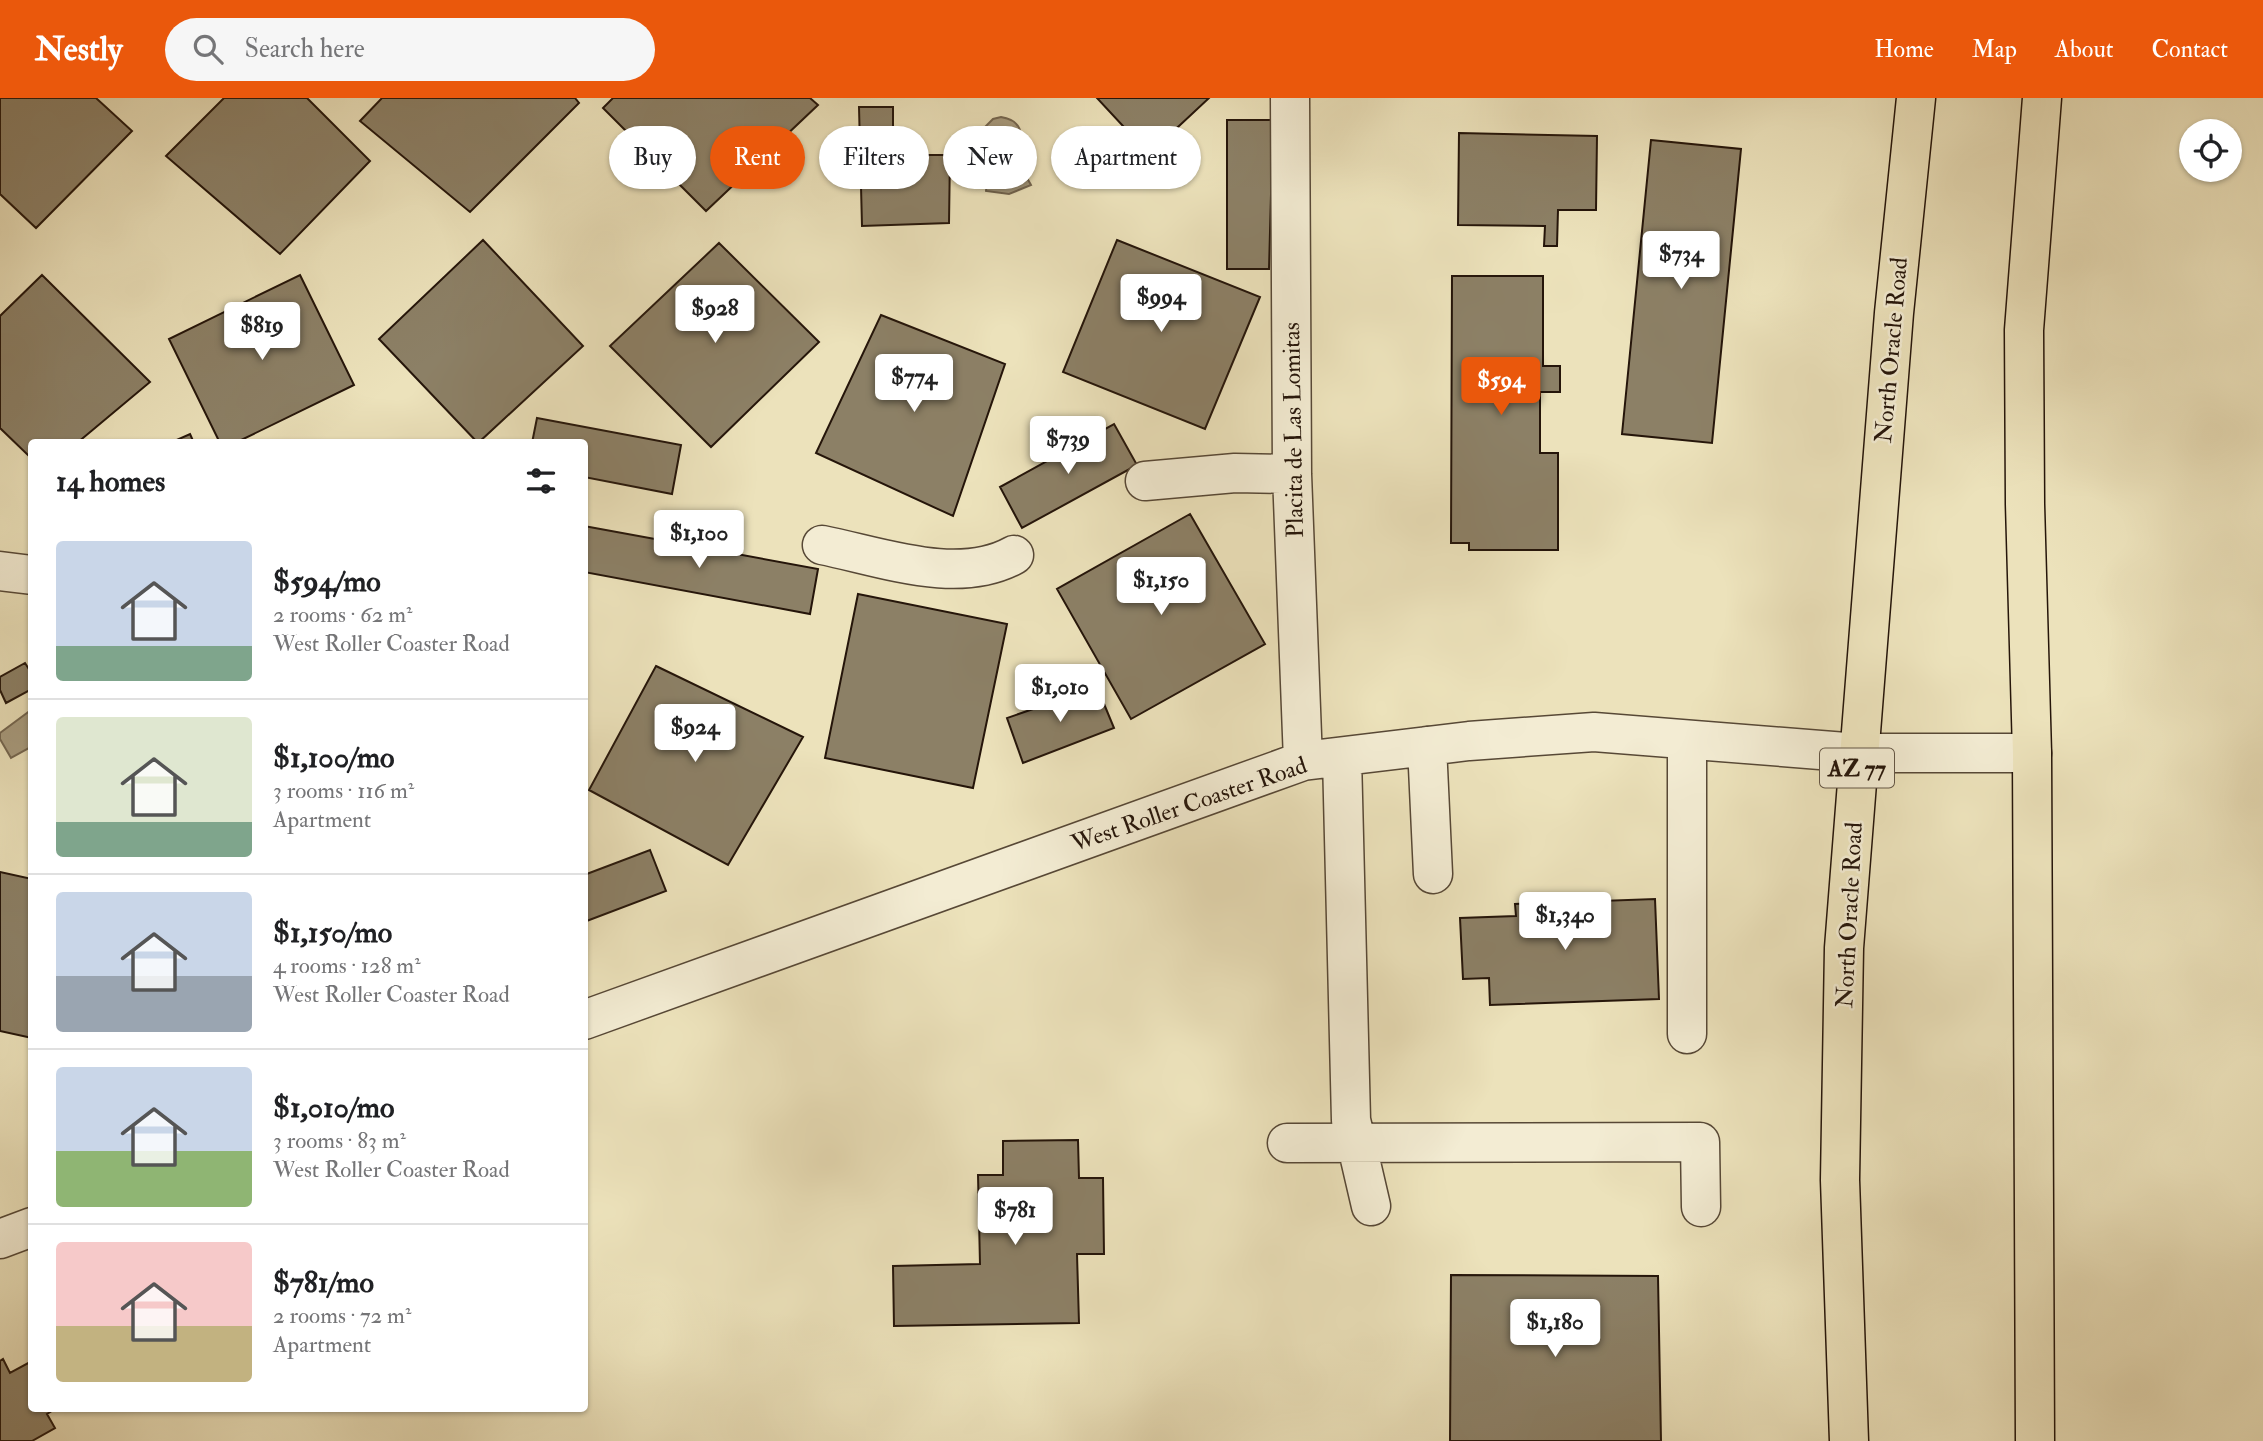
<!DOCTYPE html>
<meta charset="utf-8">
<style>
:root{--surface:#fff;--page:#f6f6f6;--text:#202124;--muted:#757577;--line:#e0e0e0;--accent:#ea580c}
body{margin:0;font-family:"IM FELL Double Pica",serif;background:var(--page);color:var(--text);height:100vh;display:flex;flex-direction:column;font-size:26px;white-space:nowrap}
*{box-sizing:border-box;margin:0}
p{font-size:23px;color:var(--muted)}
.icon{flex:none;width:38px;height:38px;fill:none;stroke:currentColor;stroke-width:2;stroke-linecap:round;stroke-linejoin:round}
.map{position:relative;flex:1;overflow:hidden}
.panel{position:absolute;left:28px;top:341px;width:560px;height:973px;display:flex;flex-direction:column;background:var(--surface);border-radius:7px;box-shadow:0 2px 5px #0004}
.panel>*{flex:none}
.hud{position:absolute;left:609px;top:28px;width:665px;height:63px;display:flex;gap:14px}
.buttons{position:absolute;left:2179px;top:21px;display:grid;gap:14px}
.buttons a{display:grid;place-items:center;width:63px;height:63px;border-radius:50%;background:var(--surface);box-shadow:0 2px 5px #0004;font-size:35px}
.price{position:absolute;translate:-50% -60px;padding:0 16px;border-radius:7px;background:#fff;color:#222;font-size:23px;line-height:46px;filter:drop-shadow(0 2px 4px #0008)}
.price::after{content:'';position:absolute;left:50%;top:42px;width:21px;height:16px;margin-left:-10px;background:inherit;clip-path:polygon(0 0,100% 0,50% 100%)}
.price.selected{background:var(--accent);color:#fff}
ul{padding:0;list-style:none}
li{display:flex;align-items:center;gap:21px;height:175px;padding:0 28px}
li+li{border-top:2px solid var(--line)}
li span{display:grid;place-items:center;flex:none;width:196px;height:140px;border-radius:7px;color:#555}
li>.icon{margin-inline-start:auto}
span .icon{width:84px;height:84px;fill:#fffc;stroke-width:1}
li b{font-size:30px}
h2{display:flex;justify-content:space-between;align-items:center;height:84px;padding:0 28px;font-size:30px}
.chip{padding:0 24px;border-radius:32px;background:var(--surface);box-shadow:0 2px 5px #0004;font-size:24px;line-height:63px}
.chip.selected{background:var(--accent);color:#fff}
header{display:flex;align-items:center;gap:42px;box-sizing:border-box;height:98px;padding:0 35px;background:var(--accent);color:#fff}
header strong{font-size:33px}
nav{display:flex;gap:38px;margin-inline-start:auto;font-size:24px}
.search{width:490px;height:63px;background:var(--page);display:flex;align-items:center;gap:18px;box-sizing:border-box;padding:0 24px;border-radius:38px;color:var(--muted);font-size:26px}
.map>svg:first-child{display:block}
.water{fill:#a89c7f;stroke:#746650;stroke-width:2}
.building{fill:#8c8066;stroke:#25150a;stroke-width:2}
.lines{fill:none;stroke-linecap:round;stroke-linejoin:round}
.minor-casing{stroke:#574836;stroke-width:41}
.highway-casing{stroke:#25150a;stroke-width:41}
.minor{stroke:#f3ecd3;stroke-width:38}
.highway{stroke:#ece2bb;stroke-width:38}
.labels{text-anchor:middle;stroke-width:5;stroke-linejoin:round;paint-order:stroke}
.shield{fill:#f3ecd3;stroke:#635646;stroke-width:2}
.shield-label{font-size:23px;font-weight:bold;fill:#25150a}
.street-label{font-size:24px;fill:#25150a;stroke:#f3ecd3}
</style>
<header>
<strong>Nestly</strong>
<div class="search"><svg class="icon" aria-label="search" viewBox="0 0 24 24"><circle cx="10" cy="10" r="6"/><path d="M15 15l6 6"/></svg>Search here</div>
<nav><a>Home</a><a>Map</a><a>About</a><a>Contact</a></nav>
</header>
<div class="map">
<svg width="2263" height="1343" viewBox="0 0 2263 1343">
<rect width="100%" height="100%" fill="#ece2bb"/>
<filter id="stains"><feTurbulence type="fractalNoise" baseFrequency=".00286" numOctaves="4"/><feColorMatrix values="0 0 0 0 .2 0 0 0 0 .09 0 0 0 0 .02 0 0 0 .5 -.17"/></filter>
<radialGradient id="worn" r=".72"><stop offset=".6" stop-color="#630" stop-opacity="0"/><stop offset="1" stop-color="#630" stop-opacity=".3"/></radialGradient>
<path class="water" d="M 1001,19 C 1026,23 1021,40 1021,60 C 1021,70 1026,78 1031,87 L 1009,96 L 986,93 C 987,75 997,63 997,46 L 992,42 L 985,43 L 982,32 L 993,21 Z
M 31,612 L 31,649 L 11,660 L 0,641 L 0,635 Z"/>
<path class="building" d="M 0,0 L 96,0 L 132,33 L 36,130 L 0,96 Z
M 224,0 L 307,0 L 370,63 L 280,156 L 166,58 Z
M 382,0 L 575,0 L 579,5 L 470,114 L 360,23 Z
M 613,0 L 810,0 L 818,7 L 706,113 L 603,10 Z
M 1097,0 L 1209,0 L 1149,56 Z
M 859,9 L 893,9 L 893,57 L 950,57 L 949,125 L 862,128 Z
M 1227,22 L 1273,22 L 1269,171 L 1227,171 Z
M 1459,35 L 1597,38 L 1596,112 L 1558,112 L 1557,148 L 1544,148 L 1545,128 L 1458,127 Z
M 1651,42 L 1741,51 L 1712,345 L 1622,336 Z
M 483,142 L 583,248 L 478,345 L 379,241 Z
M 1117,142 L 1260,199 L 1205,331 L 1063,274 Z
M 719,145 L 819,244 L 711,349 L 610,248 Z
M 42,177 L 150,284 L 77,345 L 32,345 L 32,361 L 0,330 L 0,218 Z
M 300,177 L 354,287 L 235,345 L 220,345 L 169,241 Z
M 1452,178 L 1543,178 L 1543,268 L 1560,268 L 1560,294 L 1540,294 L 1540,355 L 1558,355 L 1558,452 L 1469,452 L 1469,445 L 1451,445 Z
M 881,217 L 1005,266 L 953,418 L 816,355 Z
M 537,320 L 681,347 L 672,396 L 584,379 L 584,345 L 532,345 Z
M 1114,326 L 1137,367 L 1022,430 L 1000,389 Z
M 190,336 L 194,345 L 170,345 Z
M 1190,416 L 1265,546 L 1131,621 L 1057,491 Z
M 584,428 L 818,471 L 810,516 L 584,474 Z
M 858,496 L 1007,526 L 973,690 L 825,660 Z
M 25,565 L 32,576 L 32,591 L 6,605 L 0,592 L 0,579 Z
M 656,568 L 803,639 L 728,767 L 589,692 Z
M 1097,589 L 1114,630 L 1023,665 L 1007,620 Z
M 650,752 L 666,793 L 584,824 L 584,777 Z
M 0,774 L 32,781 L 32,940 L 0,933 Z
M 1655,801 L 1659,901 L 1490,907 L 1489,880 L 1463,881 L 1460,820 L 1516,818 L 1515,806 Z
M 1078,1042 L 1079,1080 L 1103,1080 L 1104,1156 L 1077,1156 L 1079,1225 L 894,1228 L 893,1168 L 980,1166 L 978,1077 L 1003,1077 L 1003,1043 Z
M 1451,1177 L 1658,1178 L 1661,1343 L 1450,1343 Z
M 3,1261 L 10,1275 L 32,1263 L 32,1311 L 55,1311 L 47,1316 L 55,1330 L 32,1343 L 0,1343 L 0,1263 Z"/>
<g class="lines">
<g class="minor-casing">
<path id="minor" d="M 1290,0 L 1292,376 L 1303,663
M 1145,383 L 1235,375 L 1292,376
M 822,447 C 882,459 958,488 1014,457
M 0,473 L 32,477
M 1687,642 L 1687,936
M 1427,648 L 1433,776
M 1342,659 L 1351,1022 L 1371,1108
M 584,922 L 1303,663 L 1469,643 L 1594,634 L 1858,655 L 2032,655
M 1287,1045 L 1700,1044 L 1701,1109
M 0,1141 L 32,1129"/>
</g>
<g class="highway-casing">
<path id="highway" d="M 1849,1343 L 1840,1082 L 1844,850 L 1894,215 L 1916,0
M 2035,1343 L 2032,655 L 2025,406 L 2024,232 L 2042,0"/>
</g>
<use href="#minor" class="minor"/>
<use href="#highway" class="highway"/>
</g>
<g class="labels">
<rect class="shield" x="1820" y="650.5" width="74" height="39" rx="5"/>
<g class="shield-label">
<text x="1857" y="678">AZ 77</text>
</g>
<g class="street-label">
<text transform="translate(1891 252) rotate(-85)" y="8">North Oracle Road</text>
<text transform="translate(1293 332) rotate(-91)" y="8">Placita de Las Lomitas</text>
<text transform="translate(1189 706) rotate(-19)" y="8">West Roller Coaster Road</text>
<text transform="translate(1849 817) rotate(-87)" y="8">North Oracle Road</text>
</g>
</g>
<rect width="100%" height="100%" filter="url(#stains)"/>
<rect width="100%" height="100%" fill="url(#worn)"/>
</svg>
<div class="buttons">
<a><svg class="icon" aria-label="locate" viewBox="0 0 24 24"><circle cx="12" cy="12" r="6"/><path d="M12 2v4M12 18v4M2 12h4M18 12h4"/></svg></a>
</div>
<b class="price" style="left:1681px;top:193px">$734</b>
<b class="price" style="left:1161px;top:236px">$994</b>
<b class="price" style="left:715px;top:247px">$928</b>
<b class="price" style="left:262px;top:264px">$819</b>
<b class="price" style="left:914px;top:316px">$774</b>
<b class="price selected" style="left:1501px;top:319px">$594</b>
<b class="price" style="left:1068px;top:378px">$739</b>
<b class="price" style="left:699px;top:472px">$1,100</b>
<b class="price" style="left:1161px;top:519px">$1,150</b>
<b class="price" style="left:1060px;top:626px">$1,010</b>
<b class="price" style="left:695px;top:666px">$924</b>
<b class="price" style="left:1565px;top:854px">$1,340</b>
<b class="price" style="left:1015px;top:1149px">$781</b>
<b class="price" style="left:1555px;top:1261px">$1,180</b>
<div class="hud">
<a class="chip">Buy</a>
<a class="chip selected">Rent</a>
<a class="chip">Filters</a>
<a class="chip">New</a>
<a class="chip">Apartment</a>
</div>
<section class="panel">
<h2>14 homes<svg class="icon" aria-label="filters" viewBox="0 0 24 24"><path d="M4 7h16M4 17h16"/><circle cx="9" cy="7" r="2"/><circle cx="15" cy="17" r="2"/></svg></h2>
<ul>
<li><span style="background:linear-gradient(#c9d6e8 75%,#7fa58c 0)"><svg class="icon" aria-label="home" viewBox="0 0 24 24"><path d="M3 11l9-7 9 7M6 9v11h12V9"/></svg></span><div><b>$594/mo</b><p>2 rooms · 62 m²</p><p>West Roller Coaster Road</p></div></li>
<li><span style="background:linear-gradient(#dfe7d0 75%,#7fa58c 0)"><svg class="icon" aria-label="home" viewBox="0 0 24 24"><path d="M3 11l9-7 9 7M6 9v11h12V9"/></svg></span><div><b>$1,100/mo</b><p>3 rooms · 116 m²</p><p>Apartment</p></div></li>
<li><span style="background:linear-gradient(#c9d6e8 60%,#9aa5b1 0)"><svg class="icon" aria-label="home" viewBox="0 0 24 24"><path d="M3 11l9-7 9 7M6 9v11h12V9"/></svg></span><div><b>$1,150/mo</b><p>4 rooms · 128 m²</p><p>West Roller Coaster Road</p></div></li>
<li><span style="background:linear-gradient(#c9d6e8 60%,#8fb573 0)"><svg class="icon" aria-label="home" viewBox="0 0 24 24"><path d="M3 11l9-7 9 7M6 9v11h12V9"/></svg></span><div><b>$1,010/mo</b><p>3 rooms · 83 m²</p><p>West Roller Coaster Road</p></div></li>
<li><span style="background:linear-gradient(#f6c9c9 60%,#c2b280 0)"><svg class="icon" aria-label="home" viewBox="0 0 24 24"><path d="M3 11l9-7 9 7M6 9v11h12V9"/></svg></span><div><b>$781/mo</b><p>2 rooms · 72 m²</p><p>Apartment</p></div></li>
</ul>
</section>
</div>
